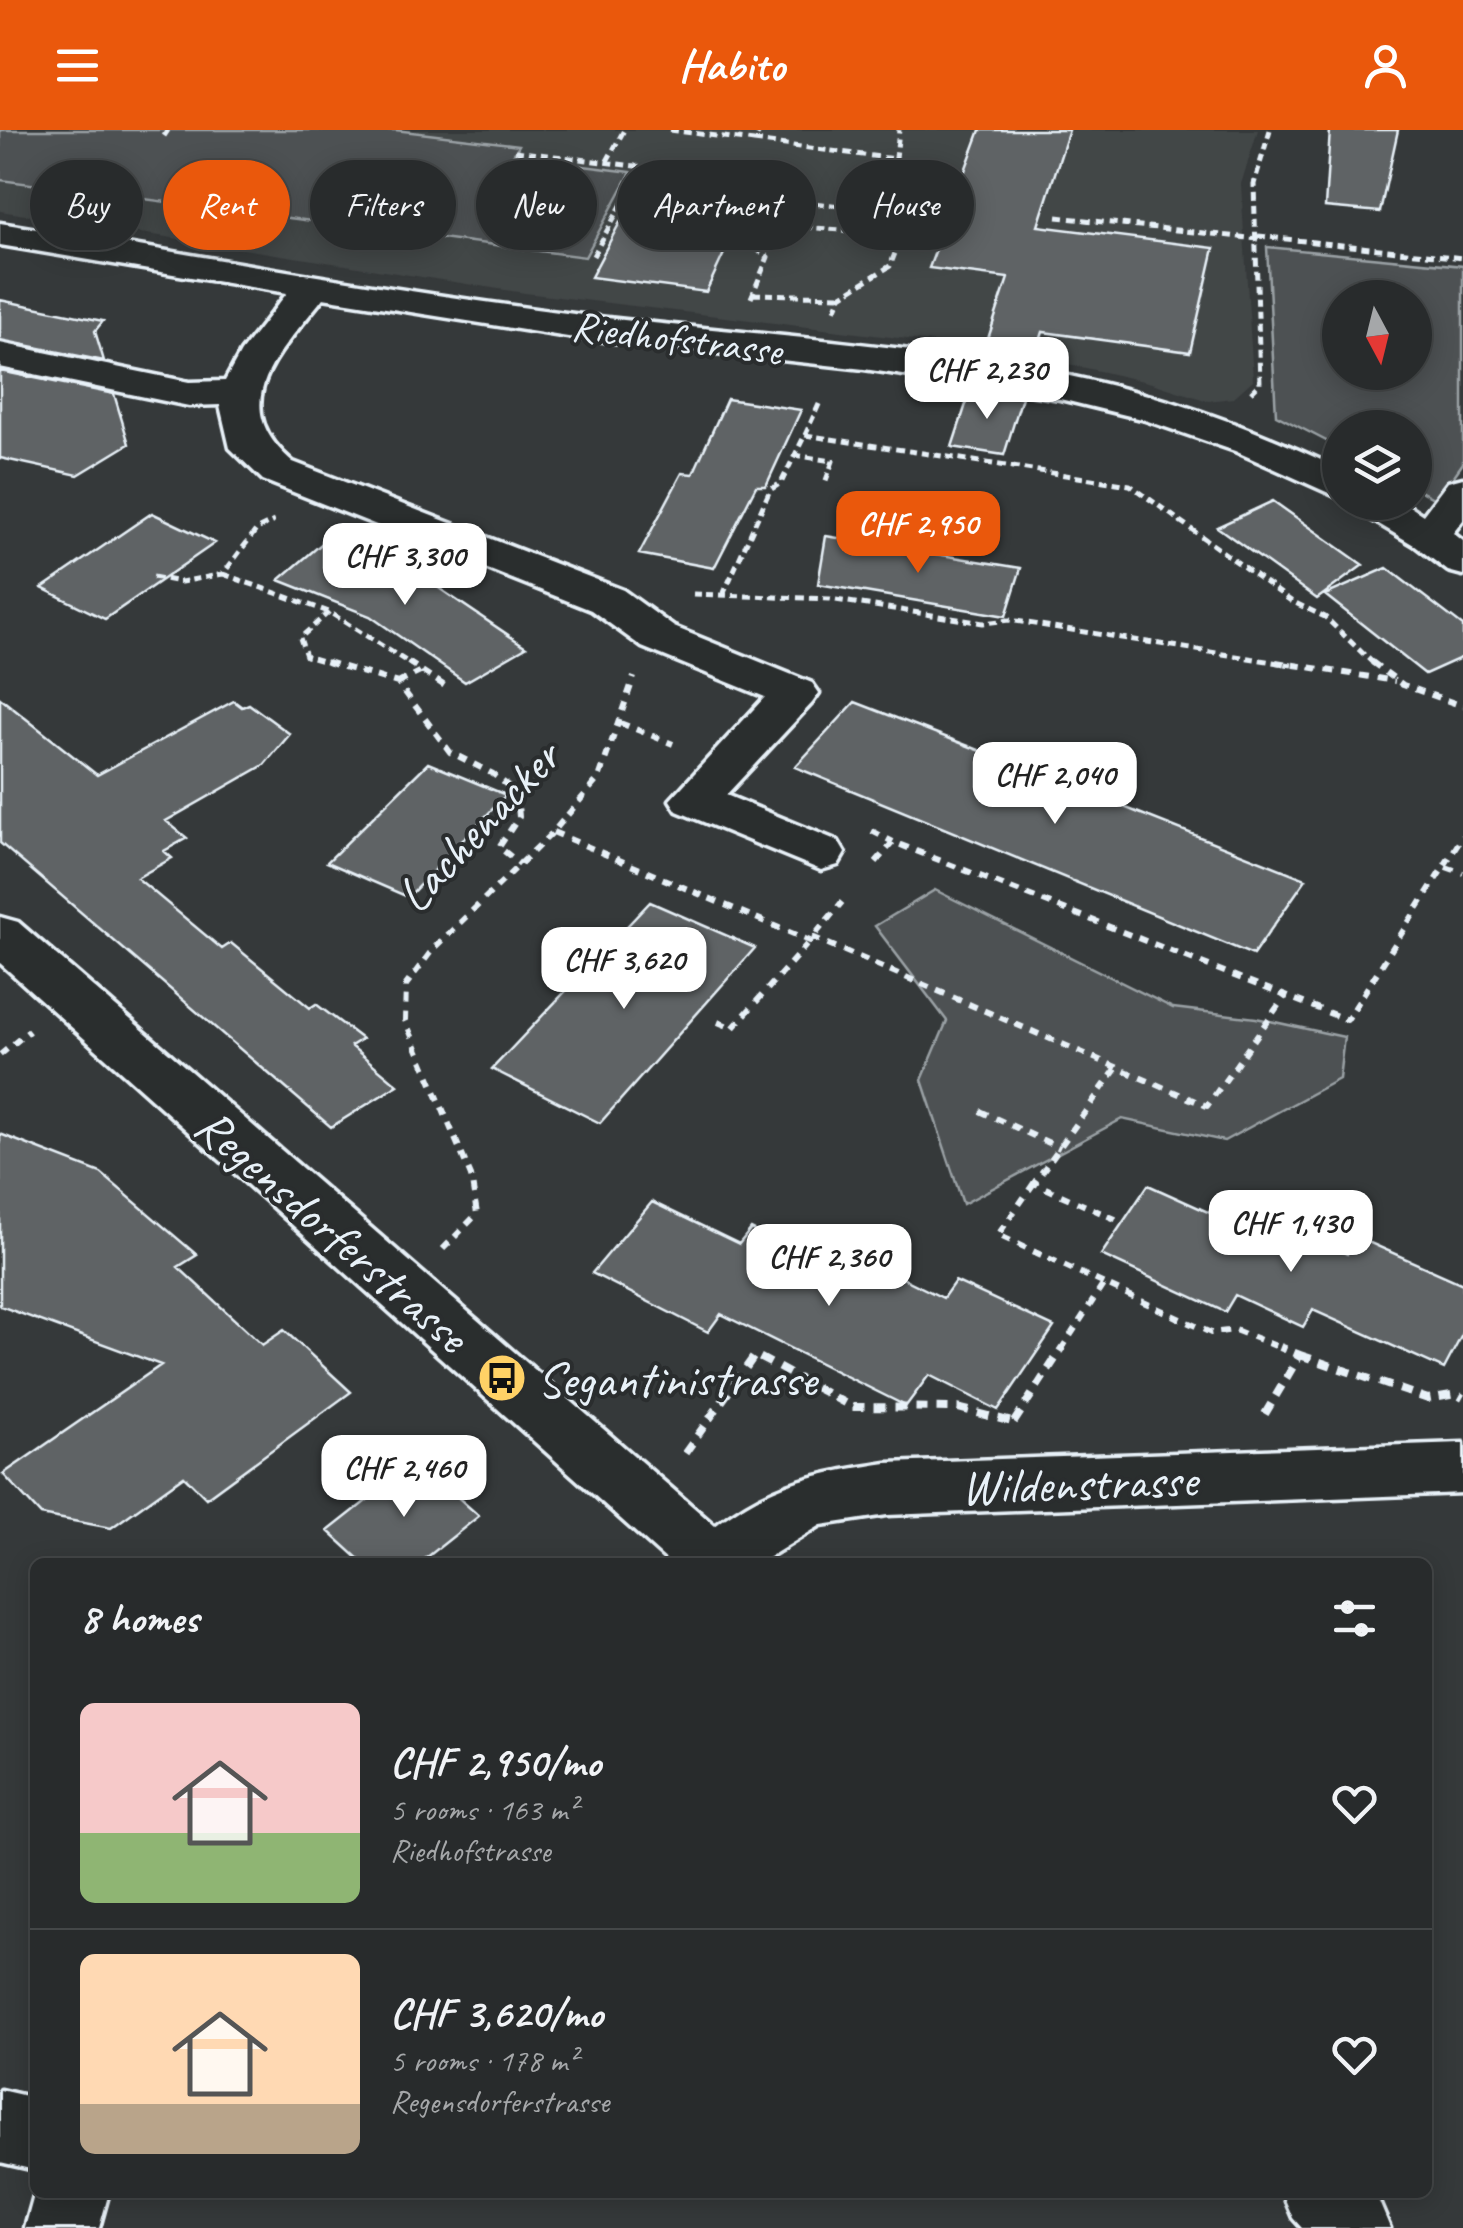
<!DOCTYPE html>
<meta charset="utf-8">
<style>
:root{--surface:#282b2c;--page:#343738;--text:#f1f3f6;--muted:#a5a7a9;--line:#444748;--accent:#ea580c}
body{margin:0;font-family:Caveat,sans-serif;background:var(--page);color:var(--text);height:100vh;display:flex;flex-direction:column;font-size:38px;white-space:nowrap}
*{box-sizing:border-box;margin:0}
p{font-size:32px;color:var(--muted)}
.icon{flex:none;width:55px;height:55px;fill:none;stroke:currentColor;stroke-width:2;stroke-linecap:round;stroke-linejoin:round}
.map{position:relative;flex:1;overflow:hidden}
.sheet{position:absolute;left:30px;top:1428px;width:1402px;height:640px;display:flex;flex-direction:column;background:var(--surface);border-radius:15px;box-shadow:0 5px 25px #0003,0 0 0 2px var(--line)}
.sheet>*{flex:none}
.guide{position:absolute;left:30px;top:30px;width:1405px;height:90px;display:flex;gap:20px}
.needle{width:65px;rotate:173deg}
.fabs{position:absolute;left:1322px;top:150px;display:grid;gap:20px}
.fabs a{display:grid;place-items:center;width:110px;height:110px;border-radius:50%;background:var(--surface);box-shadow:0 5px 25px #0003,0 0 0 2px var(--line);font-size:50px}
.price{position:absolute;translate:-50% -85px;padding:0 22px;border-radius:20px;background:#fff;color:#222;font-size:32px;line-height:65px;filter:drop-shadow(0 2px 5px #0008)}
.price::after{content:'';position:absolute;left:50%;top:60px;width:30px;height:22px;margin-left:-15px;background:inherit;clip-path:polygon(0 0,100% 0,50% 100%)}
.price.on{background:var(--accent);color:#fff}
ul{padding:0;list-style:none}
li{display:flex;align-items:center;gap:30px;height:250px;padding:0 50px}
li+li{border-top:2px solid var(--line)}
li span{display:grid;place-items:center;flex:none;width:280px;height:200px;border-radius:15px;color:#555}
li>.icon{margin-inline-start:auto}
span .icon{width:120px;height:120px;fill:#fffc;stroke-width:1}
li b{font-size:42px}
h2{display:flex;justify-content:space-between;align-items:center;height:120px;padding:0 50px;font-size:42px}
.pill{padding:0 35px;border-radius:45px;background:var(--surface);box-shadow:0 5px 25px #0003,0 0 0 2px var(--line);font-size:35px;line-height:90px}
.pill.on{background:var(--accent);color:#fff}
header{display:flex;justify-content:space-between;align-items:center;height:130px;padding:0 50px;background:var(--accent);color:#fff;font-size:45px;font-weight:700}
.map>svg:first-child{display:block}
.built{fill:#424647}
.green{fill:#4d5152;stroke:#9aa1a5;stroke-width:2.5;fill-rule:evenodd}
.building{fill:#5f6365;stroke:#e8f1f8;stroke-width:2.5}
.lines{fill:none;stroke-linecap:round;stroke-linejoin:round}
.minor-casing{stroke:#e8f1f8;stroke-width:7}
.path-far2{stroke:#e8f1f8;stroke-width:5;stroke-dasharray:8 5;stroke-linecap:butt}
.path-far1{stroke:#e8f1f8;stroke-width:6;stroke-dasharray:9 8;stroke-linecap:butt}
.path{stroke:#e8f1f8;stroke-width:8;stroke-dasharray:12 9;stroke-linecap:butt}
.minor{fill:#2a2d2e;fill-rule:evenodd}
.labels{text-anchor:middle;stroke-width:8;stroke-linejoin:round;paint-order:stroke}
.far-street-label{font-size:42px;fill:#e8f1f8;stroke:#2a2d2e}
.street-label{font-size:50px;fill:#e8f1f8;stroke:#2a2d2e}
.poi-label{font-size:50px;fill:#e8f1f8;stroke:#2a2d2e;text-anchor:start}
</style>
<header><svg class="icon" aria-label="menu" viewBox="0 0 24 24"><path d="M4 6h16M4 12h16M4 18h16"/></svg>Habito<svg class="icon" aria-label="person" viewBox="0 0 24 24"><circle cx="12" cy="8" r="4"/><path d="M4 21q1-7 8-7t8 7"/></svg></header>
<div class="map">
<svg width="1463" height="2098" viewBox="0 0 1463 2098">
<rect width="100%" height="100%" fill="#35393a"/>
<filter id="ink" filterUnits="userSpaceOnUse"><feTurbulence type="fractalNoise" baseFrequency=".01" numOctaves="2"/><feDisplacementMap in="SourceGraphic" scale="20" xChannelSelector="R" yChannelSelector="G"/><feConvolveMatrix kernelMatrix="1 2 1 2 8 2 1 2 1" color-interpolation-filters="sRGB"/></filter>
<g filter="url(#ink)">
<path class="built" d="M 0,0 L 1258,0 L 1241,54 L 1253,250 L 1233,268 L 1208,271 L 1152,253 L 1015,222 L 525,163 L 0,81 Z"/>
<path class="green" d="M 0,0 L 395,0 L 519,15 L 512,27 L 631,42 L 585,127 L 0,50 Z
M 1267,117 L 1463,136 L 1463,333 L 1437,370 L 1415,358 L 1415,298 L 1340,298 L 1340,318 L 1276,285 ZM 1340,168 L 1415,168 L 1415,242 L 1340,242 Z
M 935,760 L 1173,878 L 1256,888 L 1344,907 L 1339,949 L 1224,1011 L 1122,989 L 963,1074 L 922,950 L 947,891 L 875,796 Z"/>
<path class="building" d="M 980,0 L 1069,0 L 1038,96 L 1214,118 L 1190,222 L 1043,202 L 1032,235 L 982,227 L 1008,148 L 929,138 Z
M 1330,0 L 1398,0 L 1380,82 L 1325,77 Z
M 646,43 L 755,57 L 706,162 L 591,147 Z
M 0,170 L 103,191 L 95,201 L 104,231 L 0,210 Z
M 0,241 L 114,264 L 129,314 L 78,345 L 0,328 Z
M 971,259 L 1022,267 L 1004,325 L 952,317 Z
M 727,269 L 801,280 L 766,356 L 756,356 L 714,438 L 639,424 L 682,343 L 693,344 Z
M 1273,371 L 1363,435 L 1317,469 L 1217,397 Z
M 152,383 L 215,413 L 105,489 L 42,458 Z
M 826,406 L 1021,438 L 1006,486 L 818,454 Z
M 326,410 L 421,446 L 526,517 L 465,552 L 370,486 L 279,450 Z
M 1387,438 L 1463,496 L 1463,527 L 1425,544 L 1325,465 Z
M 0,568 L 97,645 L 234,571 L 242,577 L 249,574 L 290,604 L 264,635 L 166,691 L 187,708 L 164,721 L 172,728 L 137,748 L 222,819 L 231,813 L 310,878 L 316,874 L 362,909 L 351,916 L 398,955 L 331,997 L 0,713 Z
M 855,572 L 1002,629 L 1306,749 L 1253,825 L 795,637 Z
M 428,633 L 506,665 L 408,767 L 327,732 Z
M 650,772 L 755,818 L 600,993 L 492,939 Z
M 0,1004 L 101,1043 L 197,1125 L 178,1137 L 262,1215 L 284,1200 L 351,1262 L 206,1368 L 184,1346 L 111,1398 L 41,1385 L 3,1344 L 161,1235 L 0,1176 Z
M 1148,1055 L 1241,1097 L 1251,1082 L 1347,1124 L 1357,1107 L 1463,1154 L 1463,1203 L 1444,1239 L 1313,1180 L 1303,1197 L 1235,1165 L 1225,1182 L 1101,1125 Z
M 652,1072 L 739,1114 L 751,1099 L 840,1142 L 854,1124 L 943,1168 L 955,1151 L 1054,1197 L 998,1280 L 929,1245 L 906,1276 L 721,1184 L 708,1202 L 592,1143 Z
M 417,1331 L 479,1386 L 421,1432 L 362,1432 L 328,1401 Z"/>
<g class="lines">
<g class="minor-casing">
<path id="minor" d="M 0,93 C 192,124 382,160 574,184 C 773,209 979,214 1172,272 C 1230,290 1285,313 1340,339 L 1340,368 L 1235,321 L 1142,289 L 1060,269 L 864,239 L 568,207 L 323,168 C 281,222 223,273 293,332 L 623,460 L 674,497 L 812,553 L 819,563 L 812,573 L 726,665 L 838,711 L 845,723 L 838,735 L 821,740 L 677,681 L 670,670 L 765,567 L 642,517 L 591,480 L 263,350 L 230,318 L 220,275 L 189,276 L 0,237 L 0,213 L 189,252 L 225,251 L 241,222 L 287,163 L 0,115 Z
M 1463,348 L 1463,390 L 1453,403 L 1463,411 L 1463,445 L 1448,441 L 1414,415 L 1357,381 L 1351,372 L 1403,372 L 1423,385 L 1448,352 Z
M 0,787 L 18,792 L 715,1396 C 775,1351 815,1344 887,1333 L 1463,1313 L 1463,1363 L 887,1385 L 821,1395 L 761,1432 L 669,1432 L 0,833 Z
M 0,1960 L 35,1968 L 35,2040 L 0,2032 Z
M 35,2062 L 109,2062 L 99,2098 L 25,2098 Z
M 1282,2062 L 1371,2062 L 1379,2072 L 1390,2098 L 1302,2098 L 1293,2088 Z"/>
</g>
<path class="path-far2" d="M 670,0 L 754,11 L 760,0
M 164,6 L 168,0
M 754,11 L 895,29
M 515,21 L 770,53 L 765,68 L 870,79
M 607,31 L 624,0
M 1057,87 L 1258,109
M 233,96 L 238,82
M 1258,106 L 1463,128
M 593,126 L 643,36
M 753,164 L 841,166
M 751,168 L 768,127 L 751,115 L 765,94 L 854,101
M 835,180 L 841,166 L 890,136 L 901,108 L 854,101 L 895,37 L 899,0
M 1251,262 L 1260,253 L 1254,54 L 1270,0
M 805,305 L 821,270
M 794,325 L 833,331 L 825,353
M 223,444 L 329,482 L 412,535
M 153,447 L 181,452 L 223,444 L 257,399 L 274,391
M 693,464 L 830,469 L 983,493 L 1009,490 L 1292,535
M 723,465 L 770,360 L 781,353 L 805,305 L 1130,355 L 1291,471 L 1325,487 L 1375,535
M 329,482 L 300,508 L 306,526 L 336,535"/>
<path class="path-far1" d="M 327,532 L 398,553 L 450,622 L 493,644 L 517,663 L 519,687 L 499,717 L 520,734
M 408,532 L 445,556
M 1276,532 L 1395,551
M 1372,532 L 1403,555 L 1463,576
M 398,553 L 420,542
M 620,593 L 673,614
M 872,701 L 893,712
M 553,702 L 810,811 L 842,772
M 876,732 L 893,712 L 1347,890 L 1463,706
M 1446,737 L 1463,743
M 812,807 L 1207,976 L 1285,866
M 718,892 L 733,898 L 810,811
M 0,925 L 29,901
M 1116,939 L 1034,1053 L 1122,1092
M 980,981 L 1060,1018
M 1034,1053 L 998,1105 L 1211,1203 L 1235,1200 L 1286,1220
M 443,1119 L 477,1084 L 471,1046 L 405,890 L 406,855 L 433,819 L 553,702 L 599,648 L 634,547
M 1061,1220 L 1103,1155"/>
<path class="path" d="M 1300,1225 L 1428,1269 L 1456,1264 L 1463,1268
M 1265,1284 L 1300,1225 L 1280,1217
M 1014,1292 L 1063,1217
M 685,1323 L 755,1225 L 852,1277 L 958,1278 L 1012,1292"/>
<use href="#minor" class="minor"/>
</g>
</g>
<defs>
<g id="bus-disc" transform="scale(2.5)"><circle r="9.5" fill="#ffd166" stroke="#2a2d2e"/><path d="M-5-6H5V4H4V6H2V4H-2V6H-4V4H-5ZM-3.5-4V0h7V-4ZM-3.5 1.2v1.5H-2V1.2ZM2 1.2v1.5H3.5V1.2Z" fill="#111"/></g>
</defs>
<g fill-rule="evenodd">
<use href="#bus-disc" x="502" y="1248"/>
</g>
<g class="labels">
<g class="far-street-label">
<text transform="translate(677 207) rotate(7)" y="15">Riedhofstrasse</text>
</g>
<g class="street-label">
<text transform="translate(477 695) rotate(-47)" y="18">Lachenacker</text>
<text transform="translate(333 1099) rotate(41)" y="18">Regensdorferstrasse</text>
<text transform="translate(1079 1352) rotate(-2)" y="18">Wildenstrasse</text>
</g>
<g class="poi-label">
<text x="537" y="1266">Segantinistrasse</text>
</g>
</g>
</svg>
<div class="fabs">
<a><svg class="needle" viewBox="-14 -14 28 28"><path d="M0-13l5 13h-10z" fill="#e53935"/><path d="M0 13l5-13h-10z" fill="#a5a7a9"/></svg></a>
<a><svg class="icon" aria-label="layers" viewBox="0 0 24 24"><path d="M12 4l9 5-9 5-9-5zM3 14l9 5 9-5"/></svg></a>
</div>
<b class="price" style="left:987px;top:292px">CHF 2,230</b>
<b class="price on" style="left:918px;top:446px">CHF 2,950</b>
<b class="price" style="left:405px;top:478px">CHF 3,300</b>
<b class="price" style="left:1055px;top:697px">CHF 2,040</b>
<b class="price" style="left:624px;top:882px">CHF 3,620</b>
<b class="price" style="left:1291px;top:1145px">CHF 1,430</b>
<b class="price" style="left:829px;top:1179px">CHF 2,360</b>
<b class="price" style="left:404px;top:1390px">CHF 2,460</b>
<div class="guide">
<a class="pill">Buy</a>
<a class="pill on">Rent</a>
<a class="pill">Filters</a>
<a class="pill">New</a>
<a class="pill">Apartment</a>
<a class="pill">House</a>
</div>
<section class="sheet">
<h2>8 homes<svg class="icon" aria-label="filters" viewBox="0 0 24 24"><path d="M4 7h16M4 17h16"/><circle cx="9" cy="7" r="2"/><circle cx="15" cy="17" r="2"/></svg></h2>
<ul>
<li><span style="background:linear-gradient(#f6c9c9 65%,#8fb573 0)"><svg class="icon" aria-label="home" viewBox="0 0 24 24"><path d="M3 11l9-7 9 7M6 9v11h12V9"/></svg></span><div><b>CHF 2,950/mo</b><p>5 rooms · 163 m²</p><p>Riedhofstrasse</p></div><svg class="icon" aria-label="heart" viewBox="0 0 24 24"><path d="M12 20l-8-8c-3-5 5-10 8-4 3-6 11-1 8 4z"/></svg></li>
<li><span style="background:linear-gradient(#ffd9b3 75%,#b9a48a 0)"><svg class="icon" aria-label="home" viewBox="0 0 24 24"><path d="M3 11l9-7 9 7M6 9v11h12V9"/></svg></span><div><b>CHF 3,620/mo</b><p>5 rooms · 178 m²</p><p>Regensdorferstrasse</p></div><svg class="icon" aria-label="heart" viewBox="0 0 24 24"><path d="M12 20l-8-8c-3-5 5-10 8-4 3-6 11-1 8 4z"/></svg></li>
</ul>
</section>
</div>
